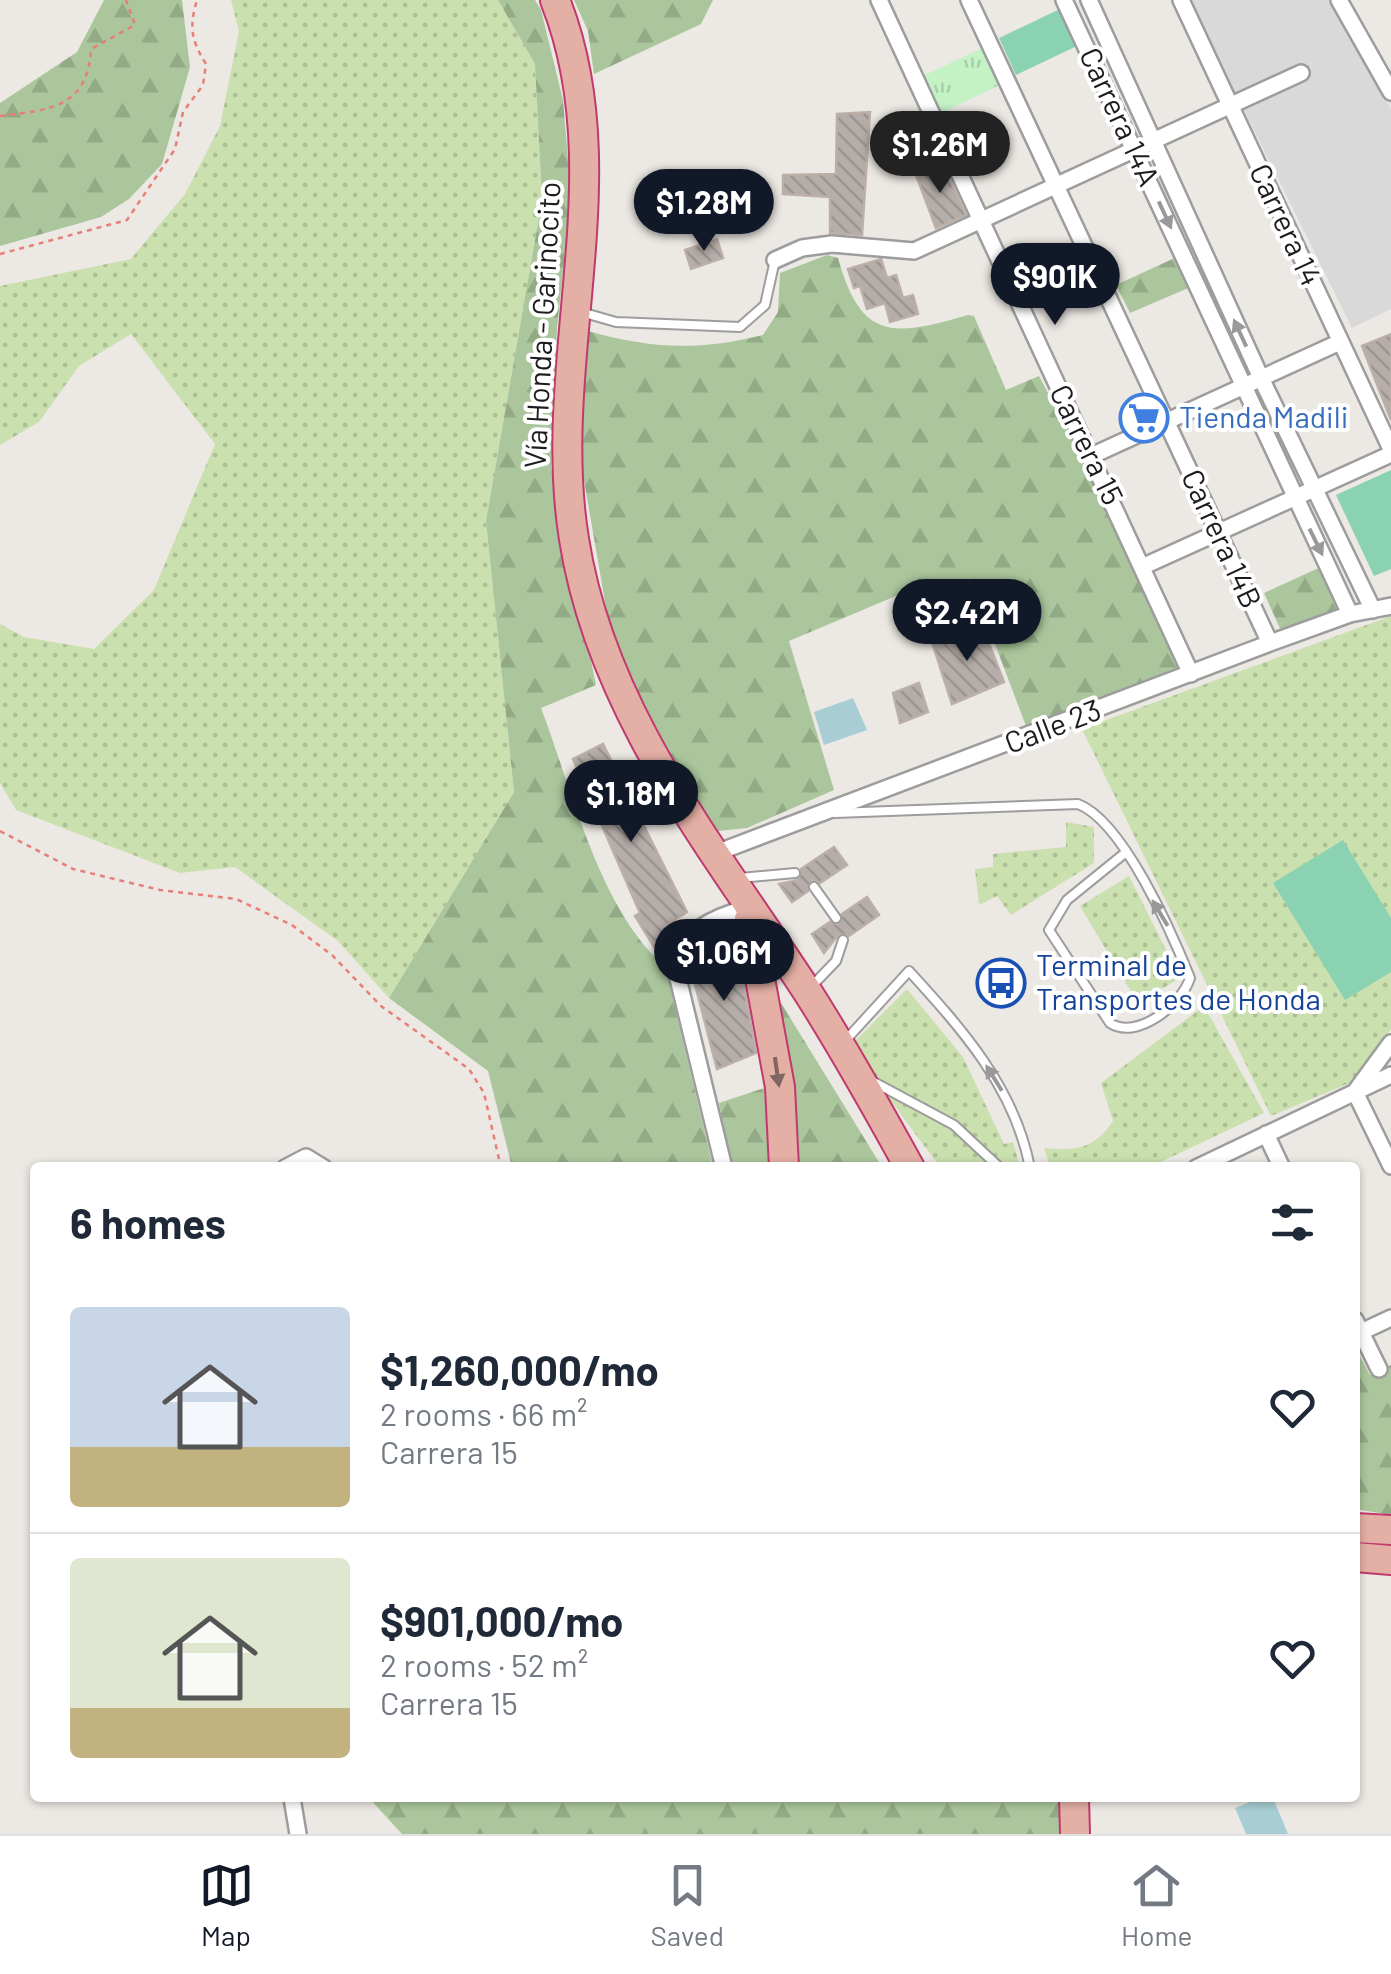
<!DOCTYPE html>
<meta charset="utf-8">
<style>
:root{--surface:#fff;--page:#f6f6f7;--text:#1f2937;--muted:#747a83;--line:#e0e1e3;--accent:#111827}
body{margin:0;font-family:Barlow,sans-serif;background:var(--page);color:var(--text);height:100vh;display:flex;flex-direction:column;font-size:38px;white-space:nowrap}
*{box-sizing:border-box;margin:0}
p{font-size:32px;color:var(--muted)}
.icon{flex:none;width:55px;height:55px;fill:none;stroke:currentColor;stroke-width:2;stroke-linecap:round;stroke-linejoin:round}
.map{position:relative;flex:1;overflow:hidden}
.details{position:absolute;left:30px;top:1162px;width:1330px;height:640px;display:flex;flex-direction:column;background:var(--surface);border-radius:10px;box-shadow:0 2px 8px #0004}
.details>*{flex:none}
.price{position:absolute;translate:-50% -85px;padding:0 22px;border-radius:35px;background:var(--accent);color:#fff;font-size:32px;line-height:65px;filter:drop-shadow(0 2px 5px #0008)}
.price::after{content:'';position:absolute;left:50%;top:60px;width:30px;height:22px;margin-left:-15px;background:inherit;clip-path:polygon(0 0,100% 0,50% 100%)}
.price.on{background:#222;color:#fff}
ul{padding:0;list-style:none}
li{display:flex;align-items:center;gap:30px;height:250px;padding:0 40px}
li+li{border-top:2px solid var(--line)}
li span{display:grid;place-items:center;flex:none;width:280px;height:200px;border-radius:10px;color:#555}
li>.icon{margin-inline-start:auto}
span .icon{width:120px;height:120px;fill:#fffc;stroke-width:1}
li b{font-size:42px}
h2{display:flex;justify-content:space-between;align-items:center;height:120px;padding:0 40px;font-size:42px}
.tab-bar{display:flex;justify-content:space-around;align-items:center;height:140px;border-top:2px solid var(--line);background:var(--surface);font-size:28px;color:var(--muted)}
.tab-bar a{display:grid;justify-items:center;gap:5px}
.tab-bar .on{color:var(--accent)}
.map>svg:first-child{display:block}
.residential{fill:#dad9d9}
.grass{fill:url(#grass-dots)}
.forest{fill:url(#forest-firs)}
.park{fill:url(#park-tufts)}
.pitch{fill:#8ad2b2}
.water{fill:#a8cdd4}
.building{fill:url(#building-back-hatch);stroke:#bcafa7;stroke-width:2.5}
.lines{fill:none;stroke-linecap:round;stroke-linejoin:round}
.service-casing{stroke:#9d9d9d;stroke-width:12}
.minor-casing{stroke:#9d9d9d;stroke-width:20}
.trunk-casing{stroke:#c0396f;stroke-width:32}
.path{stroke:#e77e78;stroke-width:2.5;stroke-dasharray:5 5;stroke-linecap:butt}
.service{stroke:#fff;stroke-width:8}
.minor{stroke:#fff;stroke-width:15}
.trunk{stroke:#e4afa4;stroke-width:28}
.oneway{fill:#999}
.oneway2{fill:#806660}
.labels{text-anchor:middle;stroke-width:8;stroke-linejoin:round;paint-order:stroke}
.street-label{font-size:30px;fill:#1c1c1c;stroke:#fff}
.shop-label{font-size:30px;fill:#366cbe;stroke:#fff;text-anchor:start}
.transit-label{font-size:30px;fill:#164399;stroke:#fff;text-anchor:start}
</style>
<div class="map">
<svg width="1391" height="1834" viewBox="0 0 1391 1834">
<defs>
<pattern id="grass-dots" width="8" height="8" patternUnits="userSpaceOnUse" patternTransform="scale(2.5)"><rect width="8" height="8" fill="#cae0ae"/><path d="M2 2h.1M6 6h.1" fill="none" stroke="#adc095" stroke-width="1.8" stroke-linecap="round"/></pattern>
<pattern id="forest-firs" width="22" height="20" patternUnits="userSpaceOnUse" patternTransform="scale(2.5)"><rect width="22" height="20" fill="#abc69c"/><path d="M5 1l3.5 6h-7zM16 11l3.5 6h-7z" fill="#93aa86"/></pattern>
<pattern id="park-tufts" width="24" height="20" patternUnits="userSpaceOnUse" patternTransform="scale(2.5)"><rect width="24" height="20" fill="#c4f2c5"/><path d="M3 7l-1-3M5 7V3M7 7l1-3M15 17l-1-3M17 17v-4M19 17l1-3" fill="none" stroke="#a8cfa9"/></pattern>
<pattern id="building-back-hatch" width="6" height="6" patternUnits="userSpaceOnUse" patternTransform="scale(2.5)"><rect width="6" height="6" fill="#b5ada9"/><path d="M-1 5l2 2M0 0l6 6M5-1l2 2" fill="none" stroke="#9b9491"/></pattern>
</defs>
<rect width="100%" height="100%" fill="#ece8e3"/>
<path class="residential" d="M 1192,0 L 1332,0 L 1391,109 L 1391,309 L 1352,328 L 1243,108 L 1306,80 L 1301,67 L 1235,97 Z"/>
<path class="grass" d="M 231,0 L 498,0 L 535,64 L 542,200 L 486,521 L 514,792 L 389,998 L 338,941 L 235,867 L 180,873 L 16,810 L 0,783 L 0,624 L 24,637 L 94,649 L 154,590 L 215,444 L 131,334 L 79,366 L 39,422 L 0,445 L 0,286 L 131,259 L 185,194 L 220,126 L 239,31 Z
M 1391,616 L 1391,1029 L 1354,1081 L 1271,1116 L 1082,729 Z
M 1066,822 L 1094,827 L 1094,863 L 1011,915 L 997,896 L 979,905 L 975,869 L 993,867 L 993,854 L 1066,847 Z
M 1129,876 L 1180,978 L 1138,1003 L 1080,906 Z
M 907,989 L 963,1057 L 1004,1144 L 1013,1142 L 1020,1167 L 940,1167 L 850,1046 Z
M 1204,1006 L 1264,1113 L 1150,1167 L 1050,1167 L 1044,1148 C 1076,1151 1095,1149 1113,1121 L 1101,1083 Z"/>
<path class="forest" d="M 104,0 L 182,0 L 190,67 L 162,164 L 129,199 L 101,217 L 0,246 L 0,103 L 77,52 Z
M 498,0 L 535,0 L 541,10 L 563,100 L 571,195 L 557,329 L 551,467 L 596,685 L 541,708 C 571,786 600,912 665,966 L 713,1167 L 512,1167 L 488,1071 L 389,998 L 514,792 L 486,521 L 542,200 L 535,64 Z
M 574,0 L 713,0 L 701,24 L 594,74 L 588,31 Z
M 827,255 L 838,258 C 861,341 893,337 968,315 L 974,316 L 1006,390 L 1039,376 L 1092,475 L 1186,676 L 1026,726 L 984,615 L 943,632 L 922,585 L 789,641 L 834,790 L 747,828 L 718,831 L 689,797 L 648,724 L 608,619 L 581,463 L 588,331 C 652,349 698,351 763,335 L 778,312 L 780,273 Z
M 1179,256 L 1193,286 L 1130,313 L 1116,285 Z
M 1323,566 L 1342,609 L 1282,633 L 1264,593 Z
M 781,1003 L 882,1167 L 789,1167 Z
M 773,1085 L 777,1167 L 731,1167 L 719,1103 Z
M 1355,1347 L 1370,1375 L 1391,1365 L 1391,1515 L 1355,1509 Z
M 369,1798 L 1061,1798 L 1063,1834 L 402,1834 Z"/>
<path class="park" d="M 984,47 L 1002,84 L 937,115 L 919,78 Z"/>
<path class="pitch" d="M 1062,8 L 1079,45 L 1016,75 L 999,38 Z
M 1391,470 L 1391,569 L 1374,576 L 1336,495 Z
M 1343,840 L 1391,918 L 1391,972 L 1345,1000 L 1273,883 Z"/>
<path class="water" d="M 853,698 L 867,730 L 824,745 L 814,712 Z
M 1260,1798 L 1273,1798 L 1288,1834 L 1246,1834 L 1235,1808 Z"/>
<path class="building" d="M 870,112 L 862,235 L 830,233 L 830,197 L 783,194 L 783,175 L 836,174 L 837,114 Z
M 924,124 L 932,142 L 903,152 L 897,134 Z
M 943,165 L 966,215 L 936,228 L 916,175 Z
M 717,239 L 723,258 L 691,269 L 685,250 Z
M 881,259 L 887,278 L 896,275 L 903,298 L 913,295 L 918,314 L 890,322 L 885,303 L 867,309 L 860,286 L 854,288 L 848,269 Z
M 1391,334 L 1391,420 L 1362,346 Z
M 982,626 L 1004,682 L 952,704 L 932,642 Z
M 919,683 L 928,712 L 900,723 L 893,693 Z
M 603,744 L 687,912 L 665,926 L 671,936 L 654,947 L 635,916 L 640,913 L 573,759 Z
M 834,847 L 847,865 L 820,883 L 811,880 L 808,891 L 792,902 L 779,884 L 798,880 L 801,869 Z
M 867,897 L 879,915 L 849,936 L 839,934 L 824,953 L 812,934 L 830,922 L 839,925 L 842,914 Z
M 730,940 L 741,970 L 756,1053 L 717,1069 L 689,961 Z"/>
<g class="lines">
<g class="service-casing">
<path id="service" d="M 581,312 L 616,322 L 740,327 L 765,305 L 775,260
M 835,813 L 1078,804 C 1123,821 1172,933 1190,978 C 1182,1004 1137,1041 1110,1023 L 1049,930 L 1067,900 L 1125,853
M 740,878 L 795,873
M 814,887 L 836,918
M 810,988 L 836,961 L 843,940
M 844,1042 L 909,971 C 962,1029 1015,1088 1030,1168
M 872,1081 L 954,1125 L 1000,1168"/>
</g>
<g class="minor-casing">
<path id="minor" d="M 879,0 L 1191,674
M 969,0 L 1270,643
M 1064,0 L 1350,614
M 1089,0 L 1261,378 L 1373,610
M 1181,0 L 1391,449
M 1339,0 L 1391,92
M 775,260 L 802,248 L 832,244 L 914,251 L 1301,73
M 1091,456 L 1340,342
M 1144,566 L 1391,454
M 716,853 L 1270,643 L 1350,614 L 1391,606
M 1391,1043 L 1355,1092 L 1391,1166
M 1266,1134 L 1282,1168
M 285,1168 L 306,1157 L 324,1168
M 724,1168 L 675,966 C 683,930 715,917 747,908
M 1196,1168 L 1391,1075
M 1355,1320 L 1379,1369
M 1361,1332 L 1391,1318
M 292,1798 L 298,1834"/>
</g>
<g class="trunk-casing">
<path id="trunk" d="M 555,0 C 624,173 545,360 574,539 C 601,712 714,849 807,991 C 844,1049 877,1108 910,1168
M 749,919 L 780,1087 L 784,1168
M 1355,1528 L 1391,1530
M 1355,1557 L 1391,1560
M 1074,1798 L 1075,1834"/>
</g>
<path class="path" d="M 0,116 C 49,110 88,108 91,49 L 135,25 L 126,0
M 0,254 L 127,220 L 175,149 L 183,112 L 203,85 L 206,64 C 191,40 189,27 197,0
M 0,831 L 73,869 L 160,890 L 236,899 L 292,925 L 332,955 L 381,1006 L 469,1069 L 484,1093 L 501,1168"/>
<use href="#service" class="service"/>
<use href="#minor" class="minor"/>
<use href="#trunk" class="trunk"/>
</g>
<defs><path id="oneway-solid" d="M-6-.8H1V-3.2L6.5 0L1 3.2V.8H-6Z" transform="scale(2.5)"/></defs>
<g class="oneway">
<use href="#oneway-solid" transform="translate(1165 215) rotate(65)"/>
<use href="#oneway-solid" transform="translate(1240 333) rotate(-115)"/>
<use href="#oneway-solid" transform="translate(1316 542) rotate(64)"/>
<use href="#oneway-solid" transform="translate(1160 913) rotate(-121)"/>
<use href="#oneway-solid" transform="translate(994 1078) rotate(-122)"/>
</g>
<use class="oneway2" href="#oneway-solid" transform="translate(777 1072) rotate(82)"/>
<defs>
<g id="supermarket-ring" transform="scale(2.5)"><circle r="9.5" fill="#fff" stroke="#3f7fe0" stroke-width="1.5"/><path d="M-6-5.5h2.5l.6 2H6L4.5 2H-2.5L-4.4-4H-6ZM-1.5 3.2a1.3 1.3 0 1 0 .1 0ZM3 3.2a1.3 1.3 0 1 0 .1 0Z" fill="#3f7fe0"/></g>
<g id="bus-ring" transform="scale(2.5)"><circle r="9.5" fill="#fff" stroke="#1a4fb4" stroke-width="1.5"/><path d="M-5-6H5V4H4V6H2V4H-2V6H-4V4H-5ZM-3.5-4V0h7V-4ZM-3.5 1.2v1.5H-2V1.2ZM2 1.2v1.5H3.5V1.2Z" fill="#1a4fb4"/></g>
</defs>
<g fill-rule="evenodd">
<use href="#supermarket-ring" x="1144" y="418"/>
<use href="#bus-ring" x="1001" y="983"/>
</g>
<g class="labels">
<g class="street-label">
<text transform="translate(1119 117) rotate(65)" y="10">Carrera 14A</text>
<text transform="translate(1285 225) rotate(65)" y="10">Carrera 14</text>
<text transform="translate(543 325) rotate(-87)" y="10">Vía Honda - Garinocito</text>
<text transform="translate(1086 445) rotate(64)" y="10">Carrera 15</text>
<text transform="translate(1221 539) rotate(65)" y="10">Carrera 14B</text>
<text transform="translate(1053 727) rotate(-21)" y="10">Calle 23</text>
</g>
<g class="shop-label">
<text x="1179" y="428">Tienda Madili</text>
</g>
<g class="transit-label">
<text x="1036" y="976">Terminal de<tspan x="1036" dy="34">Transportes de Honda</tspan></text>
</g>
</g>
</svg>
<b class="price on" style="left:940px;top:196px">$1.26M</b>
<b class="price" style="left:704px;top:254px">$1.28M</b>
<b class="price" style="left:1055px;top:328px">$901K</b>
<b class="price" style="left:967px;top:664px">$2.42M</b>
<b class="price" style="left:631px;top:845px">$1.18M</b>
<b class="price" style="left:724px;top:1004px">$1.06M</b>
<section class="details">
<h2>6 homes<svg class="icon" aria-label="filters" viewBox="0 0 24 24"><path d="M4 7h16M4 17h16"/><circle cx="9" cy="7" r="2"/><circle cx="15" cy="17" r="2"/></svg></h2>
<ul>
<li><span style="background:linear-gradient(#c9d6e8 70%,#c2b280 0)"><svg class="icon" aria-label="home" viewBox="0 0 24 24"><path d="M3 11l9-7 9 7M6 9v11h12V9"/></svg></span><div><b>$1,260,000/mo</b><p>2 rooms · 66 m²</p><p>Carrera 15</p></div><svg class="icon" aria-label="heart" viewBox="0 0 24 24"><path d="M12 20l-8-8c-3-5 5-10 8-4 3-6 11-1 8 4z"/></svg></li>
<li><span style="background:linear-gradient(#dfe7d0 75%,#c2b280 0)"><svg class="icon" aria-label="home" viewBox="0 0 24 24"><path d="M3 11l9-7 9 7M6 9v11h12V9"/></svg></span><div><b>$901,000/mo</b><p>2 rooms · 52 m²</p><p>Carrera 15</p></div><svg class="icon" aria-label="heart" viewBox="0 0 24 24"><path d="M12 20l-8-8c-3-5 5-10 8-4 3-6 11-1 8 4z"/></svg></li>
</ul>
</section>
</div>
<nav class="tab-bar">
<a class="on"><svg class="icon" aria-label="map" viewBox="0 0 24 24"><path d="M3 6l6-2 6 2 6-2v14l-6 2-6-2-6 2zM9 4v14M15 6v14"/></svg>Map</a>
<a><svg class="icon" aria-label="saved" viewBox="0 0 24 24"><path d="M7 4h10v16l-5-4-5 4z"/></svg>Saved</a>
<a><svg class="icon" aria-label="home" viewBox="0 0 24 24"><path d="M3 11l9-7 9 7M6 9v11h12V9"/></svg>Home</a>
</nav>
